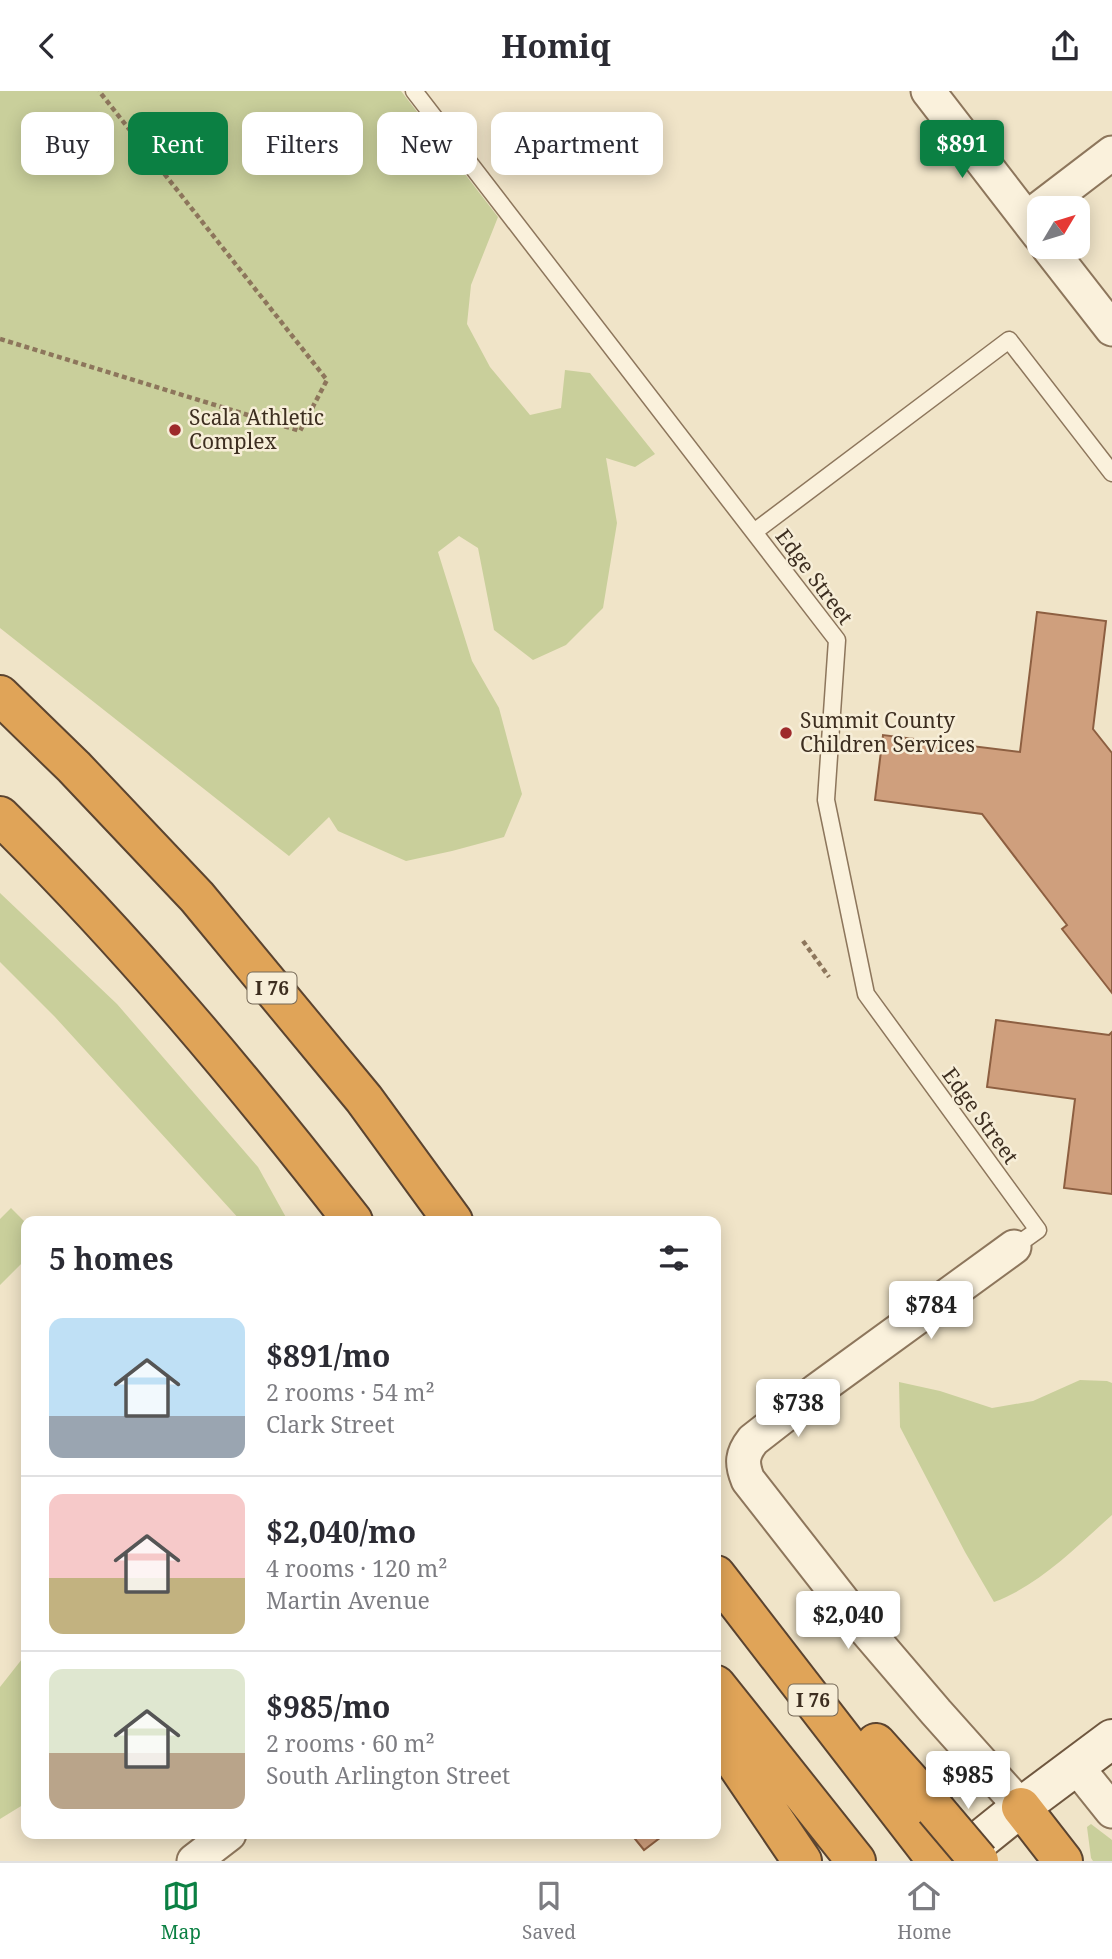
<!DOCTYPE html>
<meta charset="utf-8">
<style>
:root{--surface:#fff;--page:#f2f2f3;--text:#2b2b33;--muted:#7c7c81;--line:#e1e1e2;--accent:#0b8043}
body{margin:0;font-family:"Noto Serif",serif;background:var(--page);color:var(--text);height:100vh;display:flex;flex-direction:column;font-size:26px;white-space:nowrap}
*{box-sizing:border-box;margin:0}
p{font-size:23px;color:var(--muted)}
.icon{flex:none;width:38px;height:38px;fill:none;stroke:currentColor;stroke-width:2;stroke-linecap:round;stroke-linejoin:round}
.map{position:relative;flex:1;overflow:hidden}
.panel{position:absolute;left:21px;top:1125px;width:700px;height:623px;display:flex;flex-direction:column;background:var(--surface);border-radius:14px;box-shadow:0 4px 18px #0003}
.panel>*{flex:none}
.top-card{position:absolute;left:21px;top:21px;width:700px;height:63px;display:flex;gap:14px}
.needle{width:46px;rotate:52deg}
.tools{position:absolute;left:1027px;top:105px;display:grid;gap:14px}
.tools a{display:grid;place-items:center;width:63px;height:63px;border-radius:14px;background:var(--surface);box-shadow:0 4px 18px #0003;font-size:35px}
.price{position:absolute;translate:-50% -60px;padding:0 16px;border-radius:7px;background:#fff;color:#222;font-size:23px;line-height:46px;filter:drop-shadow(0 2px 4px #0008)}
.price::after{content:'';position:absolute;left:50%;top:42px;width:21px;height:16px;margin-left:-10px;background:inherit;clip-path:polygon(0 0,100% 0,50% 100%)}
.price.current{background:var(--accent);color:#fff}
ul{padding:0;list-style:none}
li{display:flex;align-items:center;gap:21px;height:175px;padding:0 28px}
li+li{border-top:2px solid var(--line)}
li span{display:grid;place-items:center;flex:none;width:196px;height:140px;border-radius:14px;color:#555}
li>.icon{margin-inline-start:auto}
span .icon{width:84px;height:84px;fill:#fffc;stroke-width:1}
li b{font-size:30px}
h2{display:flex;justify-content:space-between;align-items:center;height:84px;padding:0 28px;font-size:30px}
.tag{padding:0 24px;border-radius:14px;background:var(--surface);box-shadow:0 4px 18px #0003;font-size:24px;line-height:63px}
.tag.current{background:var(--accent);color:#fff}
header{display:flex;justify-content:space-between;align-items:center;height:91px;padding:0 28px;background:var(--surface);font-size:32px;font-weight:700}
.tabs{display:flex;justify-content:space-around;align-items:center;height:98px;border-top:2px solid var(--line);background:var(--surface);font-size:19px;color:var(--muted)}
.tabs a{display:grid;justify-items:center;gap:4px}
.tabs .current{color:var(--accent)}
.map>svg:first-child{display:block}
.green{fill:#c9cf9b}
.building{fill:#cf9f7d;stroke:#8d5f41;stroke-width:2}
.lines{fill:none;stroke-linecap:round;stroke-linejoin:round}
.lane-casing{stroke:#8d765c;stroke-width:19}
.street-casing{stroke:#8d765c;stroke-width:37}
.secondary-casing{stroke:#6f573f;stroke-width:42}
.highway-casing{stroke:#5b4430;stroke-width:42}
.path{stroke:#8d765c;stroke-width:4.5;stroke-dasharray:5 3.5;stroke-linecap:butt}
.lane{stroke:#faf1dc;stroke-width:16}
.street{stroke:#faf1dc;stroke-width:33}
.secondary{stroke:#faf1dc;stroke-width:38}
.highway{stroke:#e0a458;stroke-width:38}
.highway-bridge-casing{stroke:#5b4430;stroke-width:42;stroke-linecap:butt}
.highway-bridge{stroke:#e0a458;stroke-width:38}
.poi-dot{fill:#9e2a2b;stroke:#f7eed8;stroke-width:2.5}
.labels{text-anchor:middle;stroke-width:5;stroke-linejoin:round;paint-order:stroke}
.shield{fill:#f7eed8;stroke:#756857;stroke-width:2}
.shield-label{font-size:19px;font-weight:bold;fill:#3d2e20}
.poi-label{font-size:21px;fill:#3d2e20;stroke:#f7eed8;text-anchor:start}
.street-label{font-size:21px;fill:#3d2e20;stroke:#f7eed8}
</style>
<header><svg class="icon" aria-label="back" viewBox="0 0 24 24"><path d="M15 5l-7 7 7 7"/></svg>Homiq<svg class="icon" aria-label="share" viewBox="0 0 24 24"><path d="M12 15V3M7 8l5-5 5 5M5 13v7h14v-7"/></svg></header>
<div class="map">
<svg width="1112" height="1770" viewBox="0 0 1112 1770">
<rect width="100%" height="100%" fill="#f0e4c8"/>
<path class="green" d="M 0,0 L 401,0 L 498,126 L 471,194 L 467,233 L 490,276 L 530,324 L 561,317 L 565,279 L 590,282 L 655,363 L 635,376 L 606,367 L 617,432 L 603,517 L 566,554 L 533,569 L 494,539 L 478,457 L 459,445 L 438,461 L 472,570 L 499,617 L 522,703 L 504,746 L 452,760 L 406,770 L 338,740 L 329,726 L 289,765 L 0,537 Z
M 0,802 L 117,913 L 258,1076 L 288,1130 L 241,1130 L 55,926 L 0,871 Z
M 11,1117 L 26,1132 L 26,1168 L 0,1194 L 0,1128 Z
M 1080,1289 L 1107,1290 L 1112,1292 L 1112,1424 C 1076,1456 1040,1494 994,1511 L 965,1461 L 900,1336 L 899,1291 L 940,1300 L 992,1317 L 1033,1310 Z
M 26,1563 L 26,1712 L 0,1728 L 0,1596 Z
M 1091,1733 L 1112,1749 L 1112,1770 L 1093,1770 L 1091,1767 L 1087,1736 Z"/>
<path class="building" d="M 1037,521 L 1106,530 L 1093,638 L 1112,662 L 1112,902 L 1062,838 L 1067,834 L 982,723 L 875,709 L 883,644 L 1020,661 Z
M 996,929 L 1109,944 L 1112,941 L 1112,1103 L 1064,1097 L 1075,1008 L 987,996 Z
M 631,1743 L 665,1743 L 644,1759 Z"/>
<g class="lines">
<g class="lane-casing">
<path id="lane" d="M 414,0 L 837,549 L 826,709 L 866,903 L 1038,1139 L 1014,1156
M 754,441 L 1009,249 L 1112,382"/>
</g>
<g class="street-casing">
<path id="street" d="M 928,0 L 1040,145
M 1040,117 L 1112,62
M 1048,156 L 1112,238
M 1014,1156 L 816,1300 L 753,1349 C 742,1363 741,1372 748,1389 L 859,1531 L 936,1621 L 1021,1716
M 1076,1675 L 1112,1720
M 194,1770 L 229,1743"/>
</g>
<g class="secondary-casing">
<path id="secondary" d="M 954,1770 L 1021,1716 L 1112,1648"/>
</g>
<g class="highway-casing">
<path id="highway" d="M 0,604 L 74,676 L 197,806 L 364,1008 L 453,1130
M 0,725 C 128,851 243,989 353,1130
M 716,1484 L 937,1770
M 716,1594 L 856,1770
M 716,1643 L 802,1770
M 876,1652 L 935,1718
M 1021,1716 L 1063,1770"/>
</g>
<path class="path" d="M 0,248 L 300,340 L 327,289 L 99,0
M 803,850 L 829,886"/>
<use href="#lane" class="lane"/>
<use href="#street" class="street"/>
<use href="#secondary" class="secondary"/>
<use href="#highway" class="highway"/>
<g class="highway-bridge-casing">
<path id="highway-bridge" d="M 935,1718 L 979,1770"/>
</g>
<use href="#highway-bridge" class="highway-bridge"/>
</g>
<g class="poi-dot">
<circle cx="175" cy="339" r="7"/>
<circle cx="786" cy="642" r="7"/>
</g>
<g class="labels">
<g class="shield">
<rect x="247.5" y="881.5" width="49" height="31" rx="5"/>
<rect x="788.5" y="1593.5" width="49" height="31" rx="5"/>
</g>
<g class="shield-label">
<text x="272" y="904">I 76</text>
<text x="813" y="1616">I 76</text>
</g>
<g class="poi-label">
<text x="189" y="334">Scala Athletic<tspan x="189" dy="24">Complex</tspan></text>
<text x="800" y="637">Summit County<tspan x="800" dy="24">Children Services</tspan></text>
</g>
<g class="street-label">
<text transform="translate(814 486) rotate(53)" y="7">Edge Street</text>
<text transform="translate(980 1025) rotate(54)" y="7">Edge Street</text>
</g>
</g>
</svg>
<div class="tools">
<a><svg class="needle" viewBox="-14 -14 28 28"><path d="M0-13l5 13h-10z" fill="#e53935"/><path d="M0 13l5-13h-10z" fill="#7c7c81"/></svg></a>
</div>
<b class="price current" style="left:962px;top:89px">$891</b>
<b class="price" style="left:931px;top:1250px">$784</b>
<b class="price" style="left:798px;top:1348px">$738</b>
<b class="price" style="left:848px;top:1560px">$2,040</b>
<b class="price" style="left:968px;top:1720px">$985</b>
<div class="top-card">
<a class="tag">Buy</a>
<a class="tag current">Rent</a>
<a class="tag">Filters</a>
<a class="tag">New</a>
<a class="tag">Apartment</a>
</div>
<section class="panel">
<h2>5 homes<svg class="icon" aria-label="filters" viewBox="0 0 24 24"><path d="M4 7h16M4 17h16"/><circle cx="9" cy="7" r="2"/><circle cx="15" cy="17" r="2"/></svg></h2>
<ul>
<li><span style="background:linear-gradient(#bfe0f5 70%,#9aa5b1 0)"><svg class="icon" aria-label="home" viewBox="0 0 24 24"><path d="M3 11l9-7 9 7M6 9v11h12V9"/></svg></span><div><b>$891/mo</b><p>2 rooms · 54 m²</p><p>Clark Street</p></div></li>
<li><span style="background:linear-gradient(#f6c9c9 60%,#c2b280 0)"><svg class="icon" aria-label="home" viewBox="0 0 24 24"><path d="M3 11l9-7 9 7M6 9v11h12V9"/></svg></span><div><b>$2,040/mo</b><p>4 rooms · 120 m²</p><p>Martin Avenue</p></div></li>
<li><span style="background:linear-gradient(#dfe7d0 60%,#b9a48a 0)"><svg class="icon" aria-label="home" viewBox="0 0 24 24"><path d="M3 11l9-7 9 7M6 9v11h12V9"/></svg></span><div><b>$985/mo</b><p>2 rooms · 60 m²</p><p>South Arlington Street</p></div></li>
</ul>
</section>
</div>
<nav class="tabs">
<a class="current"><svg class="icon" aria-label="map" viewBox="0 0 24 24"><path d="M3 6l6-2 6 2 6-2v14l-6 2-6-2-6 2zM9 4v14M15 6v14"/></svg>Map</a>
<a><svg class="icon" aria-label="saved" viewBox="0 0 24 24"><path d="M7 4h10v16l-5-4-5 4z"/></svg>Saved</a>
<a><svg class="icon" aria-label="home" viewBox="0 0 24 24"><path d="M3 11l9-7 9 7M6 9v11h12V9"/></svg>Home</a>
</nav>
